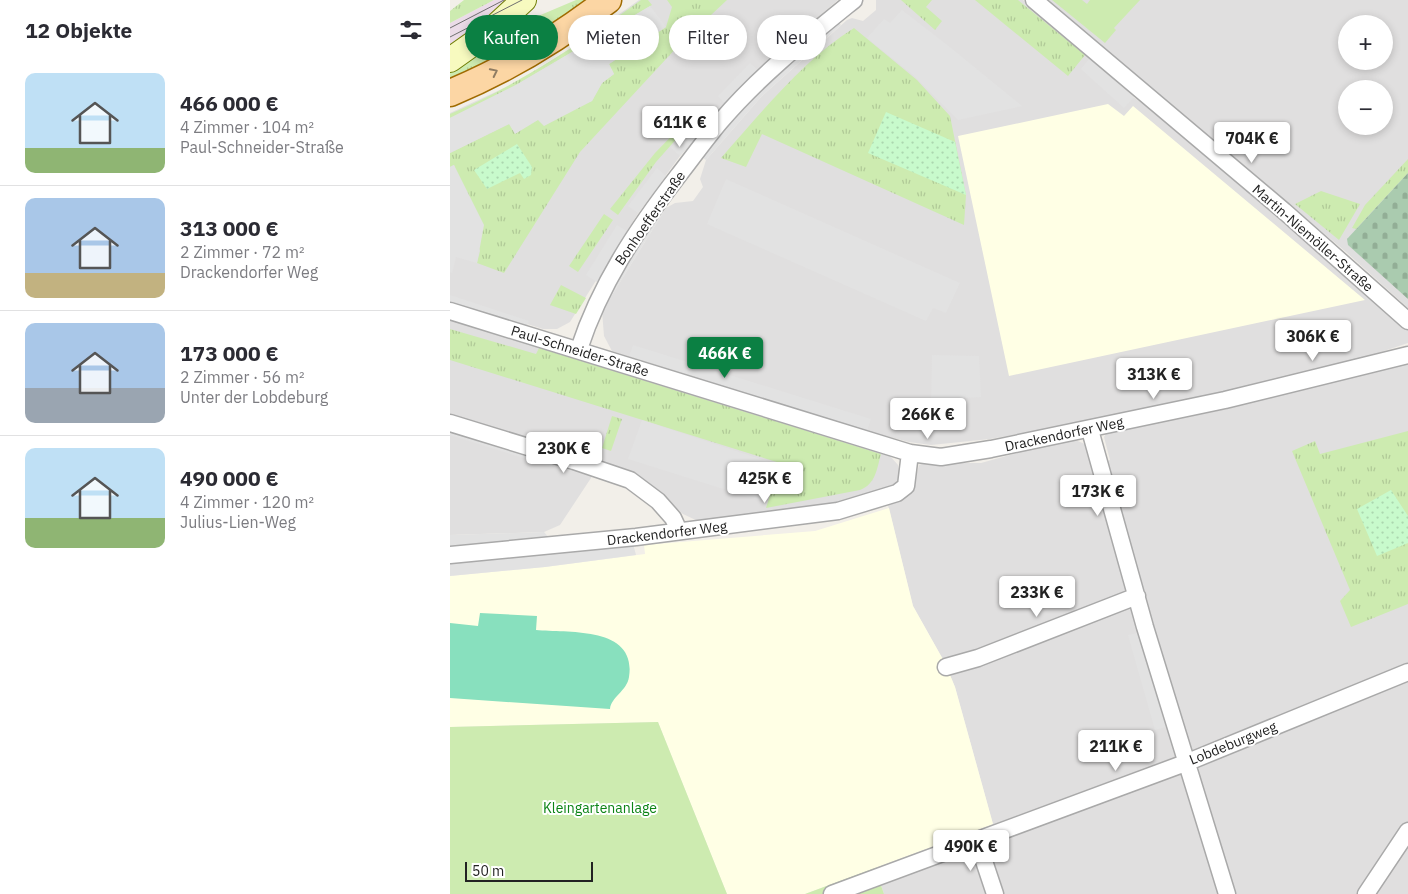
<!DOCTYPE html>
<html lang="de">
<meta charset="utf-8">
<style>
:root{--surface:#fff;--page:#f7f7f7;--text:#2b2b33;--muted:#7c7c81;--line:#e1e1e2;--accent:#0b8043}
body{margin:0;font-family:"IBM Plex Sans",sans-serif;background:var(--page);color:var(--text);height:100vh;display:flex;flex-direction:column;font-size:19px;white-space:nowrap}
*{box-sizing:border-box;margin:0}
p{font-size:16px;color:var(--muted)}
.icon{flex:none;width:28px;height:28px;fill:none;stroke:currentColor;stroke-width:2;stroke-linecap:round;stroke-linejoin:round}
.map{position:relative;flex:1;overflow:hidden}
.side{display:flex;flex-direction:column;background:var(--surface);width:450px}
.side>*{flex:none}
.banner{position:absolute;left:15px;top:15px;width:475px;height:45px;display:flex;gap:10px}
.controls{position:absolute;left:888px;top:15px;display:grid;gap:10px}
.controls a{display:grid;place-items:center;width:55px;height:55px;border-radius:50%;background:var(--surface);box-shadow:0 2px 8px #0003;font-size:25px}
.scale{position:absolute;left:15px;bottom:12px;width:128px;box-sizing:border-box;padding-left:5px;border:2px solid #222;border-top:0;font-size:14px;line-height:18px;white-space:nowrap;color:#222;-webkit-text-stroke:4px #fff;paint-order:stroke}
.price{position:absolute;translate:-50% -42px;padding:0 11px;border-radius:5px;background:#fff;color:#222;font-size:16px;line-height:32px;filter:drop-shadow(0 1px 2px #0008)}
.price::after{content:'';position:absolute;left:50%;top:30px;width:15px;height:11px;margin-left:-8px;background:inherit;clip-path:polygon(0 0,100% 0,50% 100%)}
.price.on{background:var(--accent);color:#fff}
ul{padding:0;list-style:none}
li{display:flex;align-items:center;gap:15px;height:125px;padding:0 25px}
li+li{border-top:1px solid var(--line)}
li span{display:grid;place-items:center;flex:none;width:140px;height:100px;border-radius:10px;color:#555}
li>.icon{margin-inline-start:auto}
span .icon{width:60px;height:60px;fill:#fffc;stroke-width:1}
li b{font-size:21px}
h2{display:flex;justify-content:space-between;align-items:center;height:60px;padding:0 25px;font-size:21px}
.chip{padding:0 18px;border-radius:22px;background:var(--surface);box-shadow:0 2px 8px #0003;font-size:18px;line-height:45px}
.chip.on{background:var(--accent);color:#fff}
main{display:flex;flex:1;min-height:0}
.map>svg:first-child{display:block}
.residential{fill:#e0dfdf;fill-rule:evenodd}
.education{fill:#ffffe5}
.railway{fill:#ebdbe8}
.grass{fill:url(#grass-tufts)}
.cemetery{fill:url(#cemetery-stones)}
.park{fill:url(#park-dots)}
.garden{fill:#cdebb0}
.pitch{fill:#88e0be}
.parking{fill:#e2e2e2}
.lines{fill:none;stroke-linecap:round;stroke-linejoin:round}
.street-casing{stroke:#a9a9a9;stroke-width:19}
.secondary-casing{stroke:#707d05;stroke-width:26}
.primary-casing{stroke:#a06b00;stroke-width:29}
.street{stroke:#fff;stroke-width:16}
.secondary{stroke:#f7fabf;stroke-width:24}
.primary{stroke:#fcd6a4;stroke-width:26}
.tram{stroke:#707070;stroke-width:1}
.oneway{stroke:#8f7c63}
.labels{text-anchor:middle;stroke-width:4;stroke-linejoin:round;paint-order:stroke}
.street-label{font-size:14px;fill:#222;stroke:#fff}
.park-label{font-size:14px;fill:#0c8416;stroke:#fff}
</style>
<main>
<section class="side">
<h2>12 Objekte<svg class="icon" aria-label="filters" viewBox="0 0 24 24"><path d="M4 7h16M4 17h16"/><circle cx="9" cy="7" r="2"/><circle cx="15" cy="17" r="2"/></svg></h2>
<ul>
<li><span style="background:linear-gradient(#bfe0f5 75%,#8fb573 0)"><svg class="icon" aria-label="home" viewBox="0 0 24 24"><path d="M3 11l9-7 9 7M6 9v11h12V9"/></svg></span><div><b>466 000 €</b><p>4 Zimmer · 104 m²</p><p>Paul-Schneider-Straße</p></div></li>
<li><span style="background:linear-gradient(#a9c7e8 75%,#c2b280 0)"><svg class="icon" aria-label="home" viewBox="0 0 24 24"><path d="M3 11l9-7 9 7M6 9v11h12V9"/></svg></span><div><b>313 000 €</b><p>2 Zimmer · 72 m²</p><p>Drackendorfer Weg</p></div></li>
<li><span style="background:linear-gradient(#a9c7e8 65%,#9aa5b1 0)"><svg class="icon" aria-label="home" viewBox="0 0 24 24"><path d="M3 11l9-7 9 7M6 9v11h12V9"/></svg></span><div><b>173 000 €</b><p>2 Zimmer · 56 m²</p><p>Unter der Lobdeburg</p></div></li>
<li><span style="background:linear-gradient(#bfe0f5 70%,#8fb573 0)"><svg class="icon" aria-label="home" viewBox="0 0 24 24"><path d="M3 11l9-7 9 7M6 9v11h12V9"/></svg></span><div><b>490 000 €</b><p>4 Zimmer · 120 m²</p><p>Julius-Lien-Weg</p></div></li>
</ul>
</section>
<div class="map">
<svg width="958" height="894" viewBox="0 0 958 894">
<defs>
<pattern id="grass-tufts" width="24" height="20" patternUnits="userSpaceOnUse" patternTransform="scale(1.25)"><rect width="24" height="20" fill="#cdebb0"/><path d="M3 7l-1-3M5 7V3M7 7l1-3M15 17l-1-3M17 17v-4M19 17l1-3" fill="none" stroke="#b0c997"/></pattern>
<pattern id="cemetery-stones" width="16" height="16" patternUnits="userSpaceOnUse" patternTransform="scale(1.25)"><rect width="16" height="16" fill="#aacbaf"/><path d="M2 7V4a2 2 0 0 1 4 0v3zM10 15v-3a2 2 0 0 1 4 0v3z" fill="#92ae96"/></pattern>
<pattern id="park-dots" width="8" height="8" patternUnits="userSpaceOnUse" patternTransform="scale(1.25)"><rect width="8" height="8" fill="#c8facc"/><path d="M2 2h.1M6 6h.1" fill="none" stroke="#acd6af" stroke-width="1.8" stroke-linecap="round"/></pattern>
</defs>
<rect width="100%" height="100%" fill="#f2efe9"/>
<path class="residential" d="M 189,0 L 388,0 L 324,55 L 230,156 L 189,212 L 120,322 L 107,329 L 93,329 L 0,300 L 0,113 L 67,82 L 126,45 Z
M 426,0 L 573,0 L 683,97 L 711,116 L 958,324 L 958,343 L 889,366 L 817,384 L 619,425 L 540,439 L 481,445 L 459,442 L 417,431 L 162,351 L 154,336 L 152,311 L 216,208 L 225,203 L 243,201 L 253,187 L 250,179 L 256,160 L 311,97 L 397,20 L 402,18 L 413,21 L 426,10 Z
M 596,0 L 958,0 L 958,308 L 896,252 ZM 896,24 L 934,24 L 934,61 L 896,61 ZM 896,89 L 934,89 L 934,126 L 896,126 Z
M 0,320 L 440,456 L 448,465 L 450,477 L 441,488 L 378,506 L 250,522 L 233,514 L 193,479 L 148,461 L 141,478 L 110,525 L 94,532 L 0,535 Z
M 958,363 L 958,894 L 434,894 L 425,868 L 543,824 L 505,687 L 495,663 L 463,606 L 438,505 L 459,495 L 463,488 L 469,465 L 474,463 L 531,463 L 621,438 L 637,445 L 646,465 L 660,460 L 654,437 L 658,431 L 673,427 L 674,430 L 777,409 Z"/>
<path class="education" d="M 658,104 L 674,116 L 683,106 L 915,300 L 559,376 L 508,136 Z
M 439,508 L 463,606 L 495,663 L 505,687 L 543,824 L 355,894 L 277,894 L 208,722 L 0,727 L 0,576 L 95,567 L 195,554 L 194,545 L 365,531 Z"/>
<path class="railway" d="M 44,0 L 63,0 L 43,21 L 0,44 L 0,23 Z"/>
<path class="grass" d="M 14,0 L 44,0 L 0,23 L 0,11 Z
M 126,0 L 145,0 L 127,13 L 0,83 L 0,73 L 74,22 Z
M 191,0 L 198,0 L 202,5 L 66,85 L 0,118 L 0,114 C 68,85 131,43 191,0 Z
M 217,0 L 277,0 L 229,45 L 130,152 L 54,273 L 27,263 L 30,251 L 4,165 L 0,167 L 0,153 L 59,124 L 88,120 L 142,101 L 152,83 L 164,74 L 159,64 L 216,27 L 222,7 Z
M 451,0 L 482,0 L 476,7 L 492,21 L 485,30 Z
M 525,0 L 568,0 L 635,55 L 618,76 Z
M 404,28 L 467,80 L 500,116 L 516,195 L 514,225 L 312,134 L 296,167 L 271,158 C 310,114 354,59 404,28 Z
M 242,115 L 245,118 L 206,162 L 168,215 L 160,209 L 205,153 Z
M 958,159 L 958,173 L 906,229 L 902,228 L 915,205 Z
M 871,191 L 910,204 L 889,240 L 845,204 Z
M 154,214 L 163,220 L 128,272 L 119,266 Z
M 111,285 L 136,298 L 126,314 L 100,305 Z
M 0,329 L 86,354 L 89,348 L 431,454 C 427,468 426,484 410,490 L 316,508 L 330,463 L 0,360 Z
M 162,416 L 172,419 L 161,451 L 152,448 Z
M 958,431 L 958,604 L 901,627 L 890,601 L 900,590 L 842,451 L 865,441 L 870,454 Z"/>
<path class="cemetery" d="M 958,173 L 958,299 L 898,245 L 897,239 Z"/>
<path class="park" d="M 436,112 L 505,142 L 516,195 L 418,153 Z
M 67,144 L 82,167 L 81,175 L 74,179 L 70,173 L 37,189 L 24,170 Z
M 941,490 L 958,516 L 958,543 L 927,556 L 907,509 Z"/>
<path class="garden" d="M 602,0 L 632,0 L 637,4 L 640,0 L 690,0 L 664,28 L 666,30 L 655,43 Z
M 208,722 L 277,894 L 0,894 L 0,727 Z
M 425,868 L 434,894 L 355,894 Z"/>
<path class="pitch" d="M 30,613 L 87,616 L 86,630 C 119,633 187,626 179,677 C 177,691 161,697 160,709 L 0,698 L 0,623 L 28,626 Z"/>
<path class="parking" d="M 200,6 L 216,27 L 159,64 L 164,74 L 152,83 L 142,101 L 94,126 L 88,120 L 65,134 L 59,124 L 0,153 L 0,118 L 66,85 Z
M 452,10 L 501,48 L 572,106 L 508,120 L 463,75 L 417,38 L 434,19 L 440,23 Z
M 351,14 L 359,23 L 324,55 L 316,46 Z
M 387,21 L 391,25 L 311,97 L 256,160 L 250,156 L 307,91 Z
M 640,58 L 684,97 L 674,108 L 631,69 Z
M 300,63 L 309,71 L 276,105 L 268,96 Z
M 252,113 L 261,121 L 230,156 L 221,148 Z
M 4,165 L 34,225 L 27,263 L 6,257 L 2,273 L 0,272 L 0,167 Z
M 207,168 L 216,176 L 188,213 L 178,206 Z
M 276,179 L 510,283 L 496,313 L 483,308 L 476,321 L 257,224 Z
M 210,204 L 216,208 L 152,311 L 147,307 Z
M 167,225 L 178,232 L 147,282 L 136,275 Z
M 0,295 L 79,321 L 75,331 L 0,309 Z
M 183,345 L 421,419 L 417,431 L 179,356 Z
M 482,355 L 529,356 L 531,397 L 512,398 L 512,413 L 481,412 Z
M 192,420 L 328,465 L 315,502 L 178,459 Z
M 0,429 L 104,462 L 102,467 L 0,435 Z
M 94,532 L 101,540 L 182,540 L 186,555 L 95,567 L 0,576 L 0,535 Z
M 692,632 L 719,726 L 705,730 L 678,635 Z"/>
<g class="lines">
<g class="street-casing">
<path id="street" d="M 584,0 L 834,211 L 958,321
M 0,311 L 460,453 L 491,457 L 541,449 L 775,400 L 958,355
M 129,349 C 150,285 186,230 228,176 C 242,158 255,140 270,122 C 309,76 357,38 404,0
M 0,423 L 124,461 L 180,480 L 208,501 L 223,518 L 229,531
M 640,430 L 695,627 L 777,894
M 0,555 L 186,537 L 388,511 L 447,493 L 456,486 L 460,453
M 496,667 L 528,658 L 687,596
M 527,840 L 545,894
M 382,894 L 738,762 L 958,672
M 916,894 L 958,831"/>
</g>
<g class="secondary-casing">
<path id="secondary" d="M 0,60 L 38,33 L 74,0"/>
</g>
<g class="primary-casing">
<path id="primary" d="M 0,93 C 56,70 110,37 158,0"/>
</g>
<use href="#street" class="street"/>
<use href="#secondary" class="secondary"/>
<use href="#primary" class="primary"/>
<path class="tram" d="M 0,28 L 54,0
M 0,37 L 72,0"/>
</g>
<defs><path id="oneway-chevron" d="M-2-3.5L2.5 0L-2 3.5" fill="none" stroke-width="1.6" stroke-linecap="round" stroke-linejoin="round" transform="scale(1.25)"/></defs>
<use class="oneway" href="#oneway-chevron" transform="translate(44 72) rotate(-26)"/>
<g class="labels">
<g class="street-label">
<text transform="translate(200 218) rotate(-55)" y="5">Bonhoefferstraße</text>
<text transform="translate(863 238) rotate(41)" y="5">Martin-Niemöller-Straße</text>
<text transform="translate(130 351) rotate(17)" y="5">Paul-Schneider-Straße</text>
<text transform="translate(614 434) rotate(-12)" y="5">Drackendorfer Weg</text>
<text transform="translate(217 533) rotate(-7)" y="5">Drackendorfer Weg</text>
<text transform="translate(783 743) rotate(-22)" y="5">Lobdeburgweg</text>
</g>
<g class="park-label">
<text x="150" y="813">Kleingartenanlage</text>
</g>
</g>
</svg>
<div class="controls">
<a>+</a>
<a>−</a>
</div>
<div class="scale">50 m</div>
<b class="price" style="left:230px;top:148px">611K €</b>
<b class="price" style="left:802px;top:164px">704K €</b>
<b class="price" style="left:863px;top:362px">306K €</b>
<b class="price on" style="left:275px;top:379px">466K €</b>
<b class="price" style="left:704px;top:400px">313K €</b>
<b class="price" style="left:478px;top:440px">266K €</b>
<b class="price" style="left:114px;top:474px">230K €</b>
<b class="price" style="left:315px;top:504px">425K €</b>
<b class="price" style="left:648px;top:517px">173K €</b>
<b class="price" style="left:587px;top:618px">233K €</b>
<b class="price" style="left:666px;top:772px">211K €</b>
<b class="price" style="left:521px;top:872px">490K €</b>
<div class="banner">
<a class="chip on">Kaufen</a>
<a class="chip">Mieten</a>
<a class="chip">Filter</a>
<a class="chip">Neu</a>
</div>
</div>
</main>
